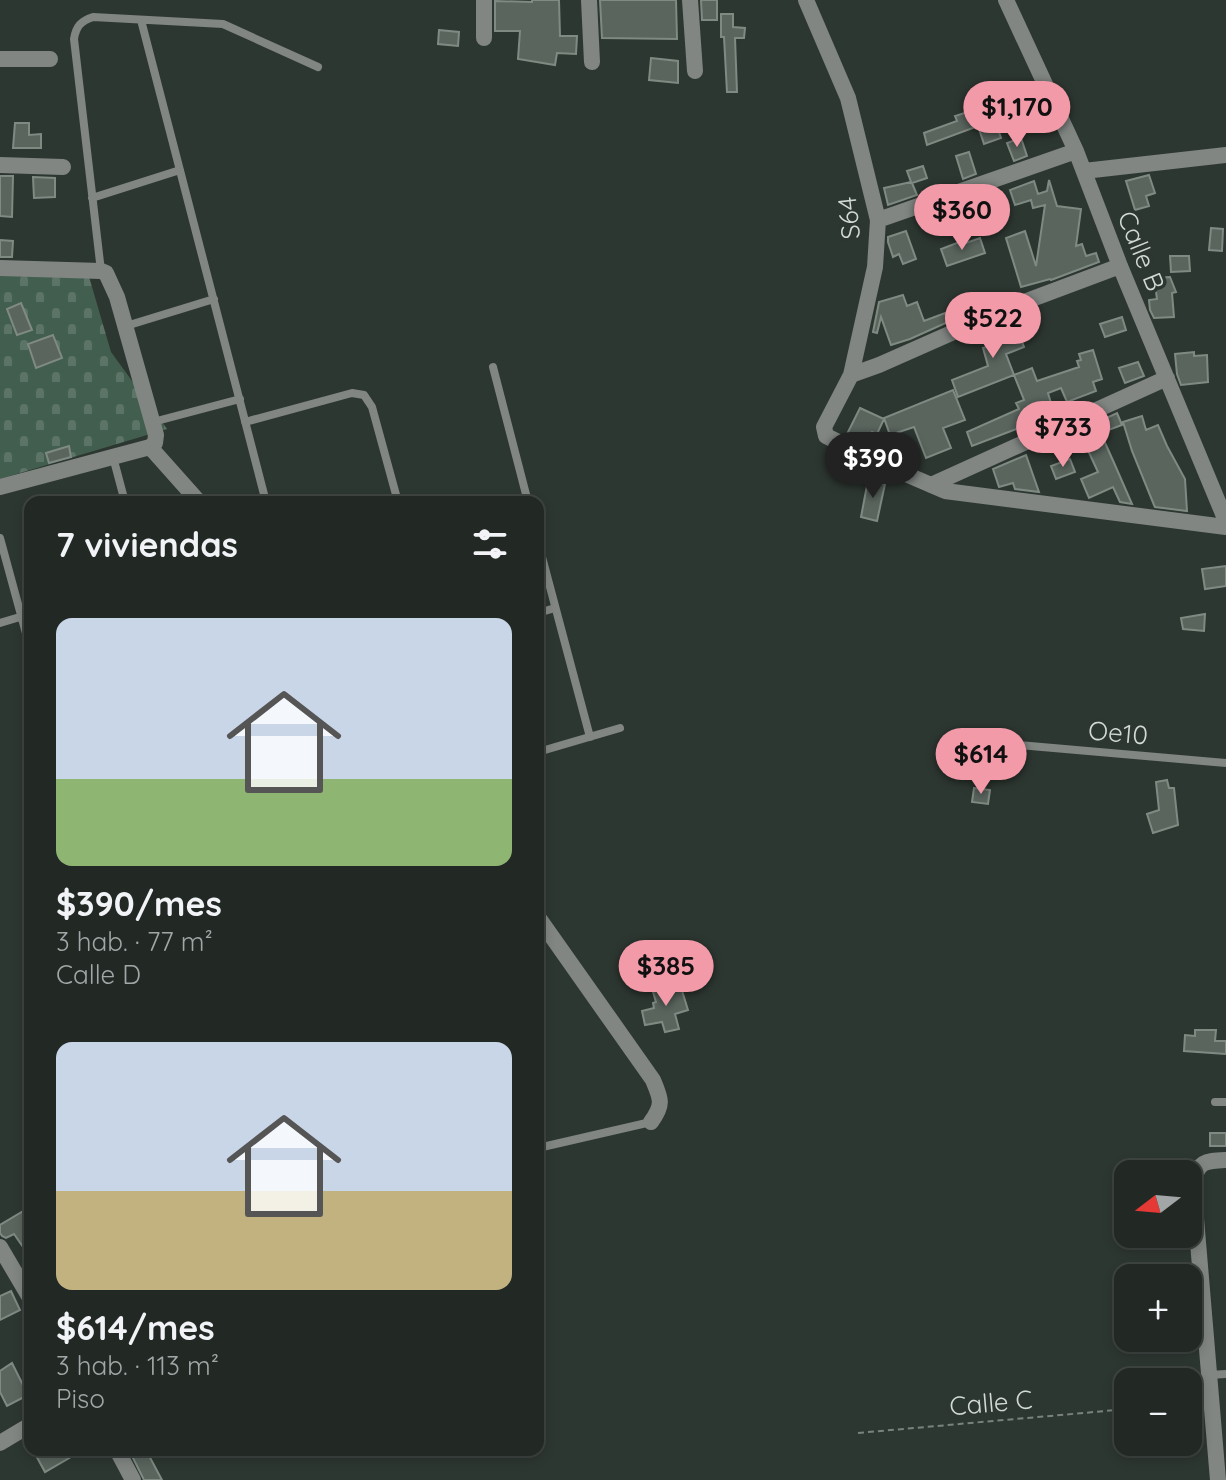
<!DOCTYPE html>
<html lang="es">
<meta charset="utf-8">
<style>
:root{--surface:#222925;--page:#2e3532;--text:#f1f3f6;--muted:#a2a6a7;--line:#3f4542;--accent:#f39aa9}
body{margin:0;font-family:Quicksand,sans-serif;background:var(--page);color:var(--text);height:100vh;display:flex;flex-direction:column;font-size:30px;white-space:nowrap}
*{box-sizing:border-box;margin:0}
p{font-size:26px;color:var(--muted)}
.icon{flex:none;width:44px;height:44px;fill:none;stroke:currentColor;stroke-width:2;stroke-linecap:round;stroke-linejoin:round}
.map{position:relative;flex:1;overflow:hidden}
.details{position:absolute;left:24px;top:496px;width:520px;height:960px;display:flex;flex-direction:column;background:var(--surface);border-radius:16px;box-shadow:0 4px 12px #0003,0 0 0 2px var(--line)}
.details>*{flex:none}
.needle{width:52px;rotate:254deg}
.buttons{position:absolute;left:1114px;top:1160px;display:grid;gap:16px}
.buttons a{display:grid;place-items:center;width:88px;height:88px;border-radius:16px;background:var(--surface);box-shadow:0 4px 12px #0003,0 0 0 2px var(--line);font-size:40px}
.price{position:absolute;translate:-50% -68px;padding:0 18px;border-radius:28px;background:var(--accent);color:#111;font-size:26px;line-height:52px;filter:drop-shadow(0 2px 4px #0008)}
.price::after{content:'';position:absolute;left:50%;top:48px;width:24px;height:18px;margin-left:-12px;background:inherit;clip-path:polygon(0 0,100% 0,50% 100%)}
.price.active{background:#222;color:#fff}
ul{padding:0;list-style:none}
li{display:grid;align-content:center;gap:16px;height:424px;padding:0 32px}
li span{display:grid;place-items:center;height:248px;border-radius:16px;color:#555}
li>.icon{margin-inline-start:auto}
span .icon{width:144px;height:144px;fill:#fffc;stroke-width:1}
li b{font-size:34px}
h2{display:flex;justify-content:space-between;align-items:center;height:96px;padding:0 32px;font-size:34px}
.map>svg:first-child{display:block}
.cemetery{fill:url(#cemetery-stones)}
.building{fill:#5a655e;stroke:#7f8a83;stroke-width:2}
.lines{fill:none;stroke-linecap:round;stroke-linejoin:round}
.path{stroke:#7a827d;stroke-width:2;stroke-dasharray:6 4;stroke-linecap:butt}
.lane{stroke:#818683;stroke-width:8}
.street{stroke:#818683;stroke-width:16}
.labels{text-anchor:middle;stroke-width:7;stroke-linejoin:round;paint-order:stroke}
.street-label{font-size:26px;fill:#d3d9d5;stroke:#2d3731}
</style>
<div class="map">
<svg width="1226" height="1480" viewBox="0 0 1226 1480">
<defs>
<pattern id="cemetery-stones" width="16" height="16" patternUnits="userSpaceOnUse" patternTransform="scale(2)"><rect width="16" height="16" fill="#425e4e"/><path d="M2 7V4a2 2 0 0 1 4 0v3zM10 15v-3a2 2 0 0 1 4 0v3z" fill="#5c7467"/></pattern>
</defs>
<rect width="100%" height="100%" fill="#2d3731"/>
<path class="cemetery" d="M 85,263 L 111,352 L 167,429 L 0,479 L 0,266 Z"/>
<path class="building" d="M 532,0 L 559,0 L 560,36 L 577,36 L 576,54 L 557,53 L 555,65 L 518,59 L 520,31 L 495,31 L 495,1 L 532,2 Z
M 600,0 L 676,0 L 677,39 L 602,38 Z
M 701,0 L 717,0 L 717,20 L 702,20 Z
M 721,14 L 733,14 L 733,27 L 745,28 L 744,38 L 735,38 L 737,92 L 727,92 L 724,37 L 721,37 Z
M 439,30 L 459,32 L 458,46 L 438,44 Z
M 651,58 L 678,61 L 678,83 L 649,80 Z
M 999,86 L 1006,106 L 1015,103 L 1018,113 L 995,120 L 1001,138 L 984,144 L 978,126 L 927,145 L 924,133 L 957,121 L 955,116 L 992,104 L 987,89 Z
M 15,123 L 29,123 L 29,135 L 41,134 L 41,148 L 13,148 Z
M 1021,138 L 1027,156 L 1014,161 L 1007,143 Z
M 969,152 L 976,174 L 963,179 L 956,156 Z
M 923,166 L 927,178 L 912,183 L 917,195 L 888,205 L 884,188 L 911,182 L 907,171 Z
M 1149,175 L 1155,193 L 1146,196 L 1149,206 L 1135,210 L 1126,181 Z
M 0,176 L 13,176 L 12,217 L 0,216 Z
M 33,177 L 55,178 L 55,197 L 34,198 Z
M 1049,180 L 1057,206 L 1081,209 L 1076,246 L 1082,244 L 1086,256 L 1096,253 L 1099,262 L 1051,280 L 1050,279 L 1021,287 L 1006,238 L 1025,231 L 1036,266 L 1045,205 L 1033,208 L 1031,200 L 1015,205 L 1010,190 L 1034,181 L 1038,194 L 1047,191 Z
M 1211,228 L 1223,229 L 1222,251 L 1209,250 Z
M 906,231 L 916,259 L 903,264 L 899,254 L 893,257 L 888,242 L 888,237 Z
M 980,238 L 985,253 L 947,266 L 941,249 L 962,241 L 963,244 Z
M 0,240 L 13,241 L 12,257 L 0,257 Z
M 1170,256 L 1189,256 L 1190,271 L 1171,272 Z
M 1170,277 L 1176,292 L 1172,293 L 1174,317 L 1154,318 L 1150,310 L 1149,300 L 1157,299 L 1154,278 Z
M 903,295 L 907,306 L 917,302 L 924,321 L 945,313 L 948,322 L 910,339 L 891,345 L 881,317 L 877,333 L 873,332 L 879,302 Z
M 21,303 L 32,330 L 17,335 L 7,309 Z
M 1122,317 L 1126,330 L 1105,337 L 1100,324 Z
M 1013,318 L 1024,347 L 1006,354 L 1014,375 L 958,397 L 952,380 L 988,366 L 983,348 L 998,343 L 992,327 Z
M 53,335 L 62,358 L 36,368 L 28,344 Z
M 1093,350 L 1102,379 L 1093,382 L 1096,391 L 1067,402 L 1061,388 L 1048,393 L 1053,410 L 1031,420 L 1032,423 L 972,446 L 967,432 L 1019,409 L 1016,403 L 1024,400 L 1014,375 L 1032,368 L 1037,381 L 1079,367 L 1077,361 L 1081,360 L 1079,354 Z
M 1194,352 L 1194,356 L 1207,355 L 1208,382 L 1181,385 L 1177,374 L 1175,354 Z
M 1138,362 L 1144,376 L 1125,383 L 1119,368 Z
M 953,390 L 965,420 L 943,428 L 951,448 L 926,458 L 914,427 L 890,435 L 884,418 Z
M 860,408 L 884,419 L 877,434 L 872,432 L 866,443 L 847,434 Z
M 1117,413 L 1122,425 L 1106,431 L 1102,420 Z
M 1142,416 L 1146,430 L 1158,425 L 1167,446 L 1185,479 L 1187,511 L 1155,507 L 1154,505 L 1132,451 L 1123,422 Z
M 1102,436 L 1115,465 L 1132,504 L 1120,502 L 1113,487 L 1089,498 L 1081,479 L 1098,472 L 1085,444 Z
M 69,446 L 71,457 L 49,463 L 46,453 Z
M 1026,455 L 1039,492 L 1015,489 L 1013,483 L 999,487 L 993,469 Z
M 1070,459 L 1075,472 L 1056,479 L 1051,466 Z
M 868,480 L 885,484 L 877,521 L 861,517 Z
M 1226,566 L 1226,586 L 1205,589 L 1202,569 Z
M 1205,614 L 1204,631 L 1183,629 L 1181,618 Z
M 1167,780 L 1169,788 L 1174,788 L 1178,825 L 1153,833 L 1147,814 L 1159,810 L 1156,782 Z
M 974,788 L 990,790 L 988,804 L 972,802 Z
M 680,984 L 688,1010 L 675,1014 L 679,1029 L 665,1032 L 662,1022 L 645,1025 L 642,1011 L 654,1008 L 653,1003 L 656,1002 L 653,992 Z
M 1195,1030 L 1216,1030 L 1215,1041 L 1226,1041 L 1226,1054 L 1184,1051 L 1185,1035 L 1195,1036 Z
M 1210,1133 L 1226,1133 L 1226,1146 L 1210,1146 Z
M 30,1207 L 30,1257 L 14,1234 L 6,1238 L 2,1236 L 0,1233 L 0,1225 Z
M 11,1291 L 20,1310 L 0,1320 L 0,1296 Z
M 12,1363 L 28,1395 L 7,1406 L 0,1392 L 0,1371 Z
M 33,1450 L 66,1450 L 71,1457 L 45,1472 Z
M 129,1450 L 146,1450 L 162,1480 L 144,1480 Z"/>
<g class="lines">
<path class="path" d="M 1188,1404 L 1197,1403
M 858,1433 L 1128,1409"/>
<path class="lane" d="M 141,20 L 266,502
M 92,198 L 180,170
M 101,271 L 74,39 C 76,26 81,21 93,17 L 223,24 L 318,67
M 126,326 L 214,299
M 493,367 L 528,502
M 153,422 L 240,399
M 245,422 L 352,393 L 364,395 L 372,407 L 398,502
M 113,457 L 125,502
M 0,538 L 30,648
M 538,542 L 590,737
M 538,613 L 555,608
M 0,623 L 30,614
M 960,740 L 1226,763
M 538,752 L 620,728
M 1215,1102 L 1226,1102
M 538,1148 L 651,1122
M 1209,1375 L 1226,1374"/>
<path class="street" d="M 589,0 L 592,62
M 690,0 L 695,71
M 806,0 L 848,98 L 878,220 L 875,267 L 851,375 L 824,427 L 826,436 L 894,469 L 945,491 L 1226,527
M 1006,0 L 1076,151 L 1120,266 L 1226,521
M 484,38 L 484,0
M 0,59 L 50,59
M 0,165 L 63,167
M 1084,171 L 1226,155
M 878,220 L 1076,151
M 0,268 L 101,271 L 106,273 L 117,297 L 156,435 L 155,443 L 150,447 L 0,487
M 851,375 L 879,365 L 1008,308 L 1120,266
M 150,447 L 199,502
M 931,485 L 1167,378
M 538,917 L 653,1080 C 661,1099 664,1104 651,1122
M 0,1247 L 30,1298
M 0,1443 L 30,1425
M 117,1450 L 133,1480
M 1218,1480 L 1193,1183 C 1198,1161 1205,1161 1226,1160"/>
</g>
<g class="labels">
<g class="street-label">
<text transform="translate(849 218) rotate(-96)" y="9">S64</text>
<text transform="translate(1141 251) rotate(68)" y="9">Calle B</text>
<text transform="translate(1118 733) rotate(5)" y="9">Oe10</text>
<text transform="translate(991 1403) rotate(-5)" y="9">Calle C</text>
</g>
</g>
</svg>
<div class="buttons">
<a><svg class="needle" viewBox="-14 -14 28 28"><path d="M0-13l5 13h-10z" fill="#e53935"/><path d="M0 13l5-13h-10z" fill="#a2a6a7"/></svg></a>
<a>+</a>
<a>−</a>
</div>
<b class="price" style="left:1017px;top:149px">$1,170</b>
<b class="price" style="left:962px;top:252px">$360</b>
<b class="price" style="left:993px;top:360px">$522</b>
<b class="price" style="left:1063px;top:469px">$733</b>
<b class="price active" style="left:873px;top:500px">$390</b>
<b class="price" style="left:981px;top:796px">$614</b>
<b class="price" style="left:666px;top:1008px">$385</b>
<section class="details">
<h2>7 viviendas<svg class="icon" aria-label="filters" viewBox="0 0 24 24"><path d="M4 7h16M4 17h16"/><circle cx="9" cy="7" r="2"/><circle cx="15" cy="17" r="2"/></svg></h2>
<ul>
<li><span style="background:linear-gradient(#c9d6e8 65%,#8fb573 0)"><svg class="icon" aria-label="home" viewBox="0 0 24 24"><path d="M3 11l9-7 9 7M6 9v11h12V9"/></svg></span><div><b>$390/mes</b><p>3 hab. · 77 m²</p><p>Calle D</p></div></li>
<li><span style="background:linear-gradient(#c9d6e8 60%,#c2b280 0)"><svg class="icon" aria-label="home" viewBox="0 0 24 24"><path d="M3 11l9-7 9 7M6 9v11h12V9"/></svg></span><div><b>$614/mes</b><p>3 hab. · 113 m²</p><p>Piso</p></div></li>
</ul>
</section>
</div>
